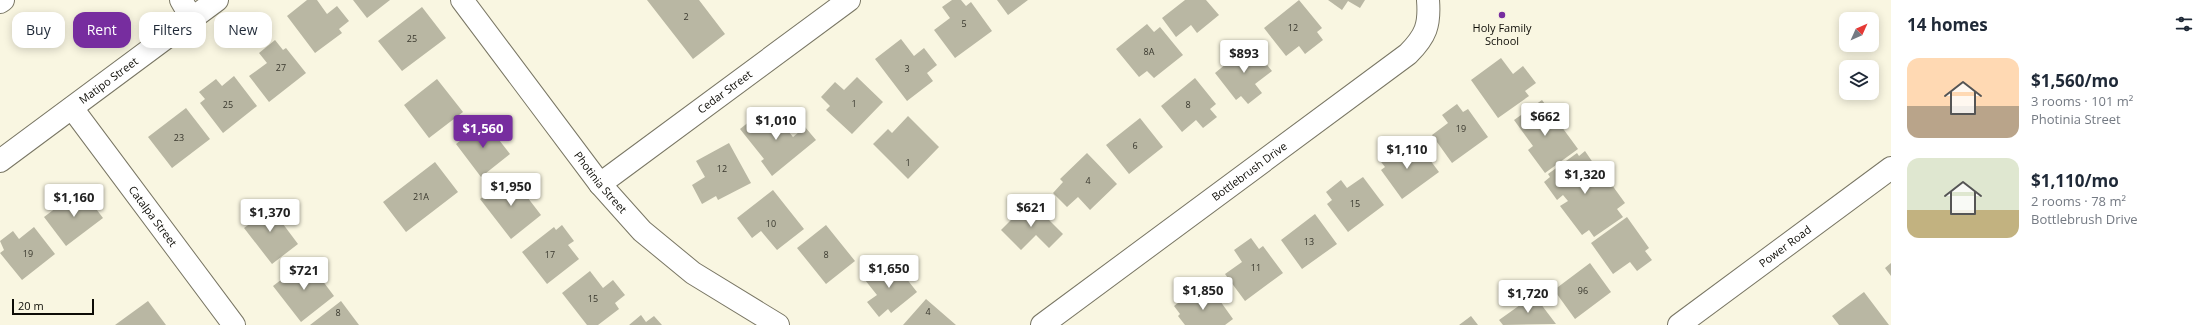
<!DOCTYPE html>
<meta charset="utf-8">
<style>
:root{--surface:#fff;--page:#f6f6f7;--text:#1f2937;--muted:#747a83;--accent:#772d9f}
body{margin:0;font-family:"Open Sans",sans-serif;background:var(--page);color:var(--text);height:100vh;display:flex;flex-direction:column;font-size:15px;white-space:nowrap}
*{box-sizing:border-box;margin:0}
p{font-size:13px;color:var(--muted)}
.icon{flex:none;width:22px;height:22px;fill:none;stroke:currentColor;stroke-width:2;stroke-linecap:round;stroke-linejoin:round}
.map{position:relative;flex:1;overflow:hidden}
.panel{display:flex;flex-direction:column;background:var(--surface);width:320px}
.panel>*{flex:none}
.top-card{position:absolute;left:12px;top:12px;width:380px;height:36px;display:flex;gap:8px}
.needle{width:26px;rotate:45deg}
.controls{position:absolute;left:1839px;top:12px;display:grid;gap:8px}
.controls a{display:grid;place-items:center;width:40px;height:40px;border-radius:8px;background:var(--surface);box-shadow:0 2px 10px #0003;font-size:20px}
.scale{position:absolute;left:12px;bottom:10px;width:82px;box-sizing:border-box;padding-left:4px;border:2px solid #0d0c06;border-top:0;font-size:11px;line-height:14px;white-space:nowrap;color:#0d0c06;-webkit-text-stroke:3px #f9f6e1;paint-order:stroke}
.price{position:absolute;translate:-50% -34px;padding:0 9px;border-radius:4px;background:#fff;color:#222;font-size:13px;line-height:26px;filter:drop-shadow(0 1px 2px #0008)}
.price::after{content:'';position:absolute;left:50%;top:24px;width:12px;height:9px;margin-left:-6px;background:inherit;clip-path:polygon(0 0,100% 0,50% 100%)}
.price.selected{background:var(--accent);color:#fff}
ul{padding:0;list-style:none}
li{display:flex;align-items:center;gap:12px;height:100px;padding:0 16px}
li span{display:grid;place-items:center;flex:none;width:112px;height:80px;border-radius:12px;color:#555}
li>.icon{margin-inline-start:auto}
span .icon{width:48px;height:48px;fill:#fffc;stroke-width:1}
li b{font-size:17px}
h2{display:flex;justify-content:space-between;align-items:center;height:48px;padding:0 16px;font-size:17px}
.pill{padding:0 14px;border-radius:12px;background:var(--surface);box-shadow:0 2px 10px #0003;font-size:14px;line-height:36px}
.pill.selected{background:var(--accent);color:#fff}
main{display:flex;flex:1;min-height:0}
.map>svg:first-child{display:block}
.building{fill:#b9b7a3}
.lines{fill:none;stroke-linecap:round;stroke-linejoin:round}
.minor-casing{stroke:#797664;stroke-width:24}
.secondary-casing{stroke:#797664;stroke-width:24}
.minor{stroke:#fff;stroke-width:22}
.secondary{stroke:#fff;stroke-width:22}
.poi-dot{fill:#772d9f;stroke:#f9f6e1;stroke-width:1.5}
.labels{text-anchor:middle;stroke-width:3.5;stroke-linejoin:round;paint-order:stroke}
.number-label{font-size:9px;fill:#38372d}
.poi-label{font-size:11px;fill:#0d0c06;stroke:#f9f6e1}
.street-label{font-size:11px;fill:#0d0c06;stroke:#f9f6e1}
</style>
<main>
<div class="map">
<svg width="1891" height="325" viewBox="0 0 1891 325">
<rect width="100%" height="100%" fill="#f9f6e1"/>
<path class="building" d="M 307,0 L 317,0 L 327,14 L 337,6 L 349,21 L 339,29 L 342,33 L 315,53 L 287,16 Z
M 353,0 L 390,0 L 367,18 Z
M 647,0 L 699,0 L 725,34 L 693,59 Z
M 952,0 L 961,0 L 966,6 L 971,2 L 992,31 L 955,58 L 934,30 L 950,18 L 942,7 Z
M 997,0 L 1028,0 L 1008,15 Z
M 1185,0 L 1206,0 L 1219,15 L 1197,33 L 1191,25 L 1176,37 L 1162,18 Z
M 1299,0 L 1322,28 L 1317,32 L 1323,40 L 1305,54 L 1299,46 L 1286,56 L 1264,28 Z
M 1328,0 L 1365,0 L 1360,8 L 1348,1 L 1342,10 Z
M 422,7 L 446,38 L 402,71 L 378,41 Z
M 1147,24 L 1154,32 L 1160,27 L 1183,55 L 1154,78 L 1147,71 L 1139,77 L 1116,49 Z
M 901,39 L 914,56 L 924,48 L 937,65 L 927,73 L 933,81 L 907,101 L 875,59 Z
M 275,40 L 283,50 L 286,48 L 306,73 L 269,102 L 249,76 L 267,63 L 259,53 Z
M 1250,44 L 1272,71 L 1255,84 L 1262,93 L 1248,104 L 1241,96 L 1236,100 L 1215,73 Z
M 1501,58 L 1513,74 L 1523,66 L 1536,83 L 1525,91 L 1529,96 L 1498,118 L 1471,80 Z
M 234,76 L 257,106 L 223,133 L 200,103 L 205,99 L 199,92 L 216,79 L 222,86 Z
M 857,77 L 883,102 L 852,134 L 826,110 L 830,106 L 821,97 L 835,82 L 844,90 Z
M 1195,78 L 1216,104 L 1210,109 L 1217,117 L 1203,128 L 1196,120 L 1182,132 L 1161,106 Z
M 437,79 L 463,112 L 429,138 L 404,105 Z
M 1542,100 L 1578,149 L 1545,173 L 1528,150 L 1533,146 L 1514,120 Z
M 1457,104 L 1463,112 L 1468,109 L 1488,137 L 1452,163 L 1432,135 L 1448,123 L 1442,115 Z
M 186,108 L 210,139 L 172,168 L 148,137 Z
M 770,109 L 793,137 L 805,127 L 816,140 L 772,176 L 761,161 L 764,159 L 740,129 L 750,121 L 752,124 Z
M 908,116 L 939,147 L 908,179 L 873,144 L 888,129 L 892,133 Z
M 1140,118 L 1163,147 L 1129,174 L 1106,145 Z
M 485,122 L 510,154 L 481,177 L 456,144 Z
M 729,143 L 751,183 L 718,200 L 716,196 L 702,204 L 692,185 L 705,177 L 696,161 Z
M 1418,144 L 1439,172 L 1402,199 L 1381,170 L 1385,167 L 1378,158 L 1394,147 L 1401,156 Z
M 1585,151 L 1598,170 L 1592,174 L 1596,180 L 1604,174 L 1625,203 L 1617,209 L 1623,217 L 1594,237 L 1589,230 L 1582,235 L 1560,206 L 1568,201 L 1563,195 L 1557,200 L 1544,182 L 1550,177 L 1548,174 L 1577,153 L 1579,156 Z
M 1087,153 L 1117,184 L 1090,210 L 1078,197 L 1067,207 L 1053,193 L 1063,182 L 1060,179 Z
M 435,162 L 458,192 L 406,232 L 383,202 Z
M 511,176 L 541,215 L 511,239 L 480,199 Z
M 1363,177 L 1384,205 L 1348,232 L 1327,204 L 1332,200 L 1326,192 L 1341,180 L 1347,188 Z
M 81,189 L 103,218 L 66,246 L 44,217 Z
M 773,190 L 804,229 L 777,250 L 761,231 L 752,238 L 737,218 Z
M 265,200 L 298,244 L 272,264 L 244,228 L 255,220 L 249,212 Z
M 1030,201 L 1063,234 L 1049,248 L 1036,235 L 1021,250 L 1001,230 Z
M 1315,214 L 1337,244 L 1302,269 L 1281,240 Z
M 1627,217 L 1649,248 L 1645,251 L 1652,260 L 1637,271 L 1630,262 L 1613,274 L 1591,243 Z
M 562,225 L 574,241 L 568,245 L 579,259 L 547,284 L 522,252 L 554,227 L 556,230 Z
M 826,225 L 855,261 L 826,284 L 797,248 Z
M 34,227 L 55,254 L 22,280 L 0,253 L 4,250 L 0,241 L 13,231 L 19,239 Z
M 1251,238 L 1259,249 L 1263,246 L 1283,273 L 1245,301 L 1225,274 L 1242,262 L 1234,250 Z
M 891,259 L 917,292 L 891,313 L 888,309 L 879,317 L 867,302 L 877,295 L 865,280 Z
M 307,260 L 334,296 L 301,322 L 273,286 Z
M 1590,263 L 1611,292 L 1575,319 L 1554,290 Z
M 1891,263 L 1891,276 L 1885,268 Z
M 590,271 L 603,288 L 613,280 L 625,295 L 615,303 L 619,309 L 598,325 L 587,325 L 562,293 Z
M 1213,291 L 1233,319 L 1225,325 L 1185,325 L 1178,316 L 1180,314 L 1174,306 L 1191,293 L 1197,302 Z
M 1864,292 L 1889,325 L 1839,325 L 1832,316 Z
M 1534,295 L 1556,324 L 1503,325 L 1499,320 Z
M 926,299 L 956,325 L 903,325 Z
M 148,301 L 166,325 L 115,325 Z
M 341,301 L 359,325 L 310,325 Z
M 641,315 L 646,322 L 654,316 L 662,325 L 629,325 Z
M 1471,316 L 1478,325 L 1459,325 Z"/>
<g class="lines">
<g class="minor-casing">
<g id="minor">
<path d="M 181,0 L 192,19"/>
<path id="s1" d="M 462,0 L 600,184 L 642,231 L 693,273 L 778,325"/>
<path d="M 0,2 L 3,0"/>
<path id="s2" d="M 72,108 L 234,325"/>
<path id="s3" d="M 0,161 L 217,0"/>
<path id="s4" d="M 600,184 L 849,0"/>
<path id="s5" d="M 1042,325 L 1408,54 C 1426,36 1430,25 1428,0"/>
</g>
</g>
<g class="secondary-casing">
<g id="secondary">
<path id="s6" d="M 1679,325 L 1891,168"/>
</g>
</g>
<use href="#minor" class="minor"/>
<use href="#secondary" class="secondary"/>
</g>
<circle class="poi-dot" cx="1502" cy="15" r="4"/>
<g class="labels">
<g class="number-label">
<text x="686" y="20">2</text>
<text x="964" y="27">5</text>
<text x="1293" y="31">12</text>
<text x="412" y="42">25</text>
<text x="1149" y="55">8A</text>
<text x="281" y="71">27</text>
<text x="907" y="72">3</text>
<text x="854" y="107">1</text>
<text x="228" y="108">25</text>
<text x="1188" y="108">8</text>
<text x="1461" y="132">19</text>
<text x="179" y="141">23</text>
<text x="1135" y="149">6</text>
<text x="908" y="166">1</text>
<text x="722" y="172">12</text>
<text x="1088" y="184">4</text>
<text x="421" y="200">21A</text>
<text x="1355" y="207">15</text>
<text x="771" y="227">10</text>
<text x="1309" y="245">13</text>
<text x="28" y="257">19</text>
<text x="550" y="258">17</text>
<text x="826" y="258">8</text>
<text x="1256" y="271">11</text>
<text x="1583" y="294">96</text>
<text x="593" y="302">15</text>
<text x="928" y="315">4</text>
<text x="338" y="316">8</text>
</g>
<g class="poi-label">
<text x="1502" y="32">Holy Family<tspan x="1502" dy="13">School</tspan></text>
</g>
<g class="street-label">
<text dy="4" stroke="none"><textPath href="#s3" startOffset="135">Matipo Street</textPath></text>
<text dy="4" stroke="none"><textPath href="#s4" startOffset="155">Cedar Street</textPath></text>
<text dy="4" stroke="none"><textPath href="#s5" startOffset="258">Bottlebrush Drive</textPath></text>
<text dy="4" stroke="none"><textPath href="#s1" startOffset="229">Photinia Street</textPath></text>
<text dy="4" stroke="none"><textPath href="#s2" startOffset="135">Catalpa Street</textPath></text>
<text dy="4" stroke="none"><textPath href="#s6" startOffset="132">Power Road</textPath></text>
</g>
</g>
</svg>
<div class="controls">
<a><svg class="needle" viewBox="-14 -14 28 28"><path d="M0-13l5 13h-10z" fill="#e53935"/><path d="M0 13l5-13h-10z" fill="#747a83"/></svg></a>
<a><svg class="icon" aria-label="layers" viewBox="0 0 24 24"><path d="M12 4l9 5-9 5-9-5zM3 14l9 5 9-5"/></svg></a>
</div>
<div class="scale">20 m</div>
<b class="price" style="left:1244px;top:74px">$893</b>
<b class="price" style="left:1545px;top:137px">$662</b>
<b class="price" style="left:776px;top:141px">$1,010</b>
<b class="price selected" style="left:483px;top:149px">$1,560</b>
<b class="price" style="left:1407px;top:170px">$1,110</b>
<b class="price" style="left:1585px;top:195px">$1,320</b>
<b class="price" style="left:511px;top:207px">$1,950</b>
<b class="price" style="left:74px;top:218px">$1,160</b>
<b class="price" style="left:1031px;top:228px">$621</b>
<b class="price" style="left:270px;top:233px">$1,370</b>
<b class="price" style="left:889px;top:289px">$1,650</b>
<b class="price" style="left:304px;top:291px">$721</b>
<b class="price" style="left:1203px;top:311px">$1,850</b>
<b class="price" style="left:1528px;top:314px">$1,720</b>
<div class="top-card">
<a class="pill">Buy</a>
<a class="pill selected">Rent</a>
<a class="pill">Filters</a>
<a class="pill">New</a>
</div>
</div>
<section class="panel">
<h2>14 homes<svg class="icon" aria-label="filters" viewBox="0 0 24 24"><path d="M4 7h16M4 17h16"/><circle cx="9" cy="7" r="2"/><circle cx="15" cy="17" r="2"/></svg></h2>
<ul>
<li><span style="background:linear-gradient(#ffd9b3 60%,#b9a48a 0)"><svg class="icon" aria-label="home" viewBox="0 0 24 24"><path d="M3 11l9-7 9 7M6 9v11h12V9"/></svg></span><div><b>$1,560/mo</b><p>3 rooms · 101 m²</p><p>Photinia Street</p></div></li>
<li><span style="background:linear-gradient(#dfe7d0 65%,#c2b280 0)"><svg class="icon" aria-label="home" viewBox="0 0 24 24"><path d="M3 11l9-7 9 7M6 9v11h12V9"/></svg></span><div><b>$1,110/mo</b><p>2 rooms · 78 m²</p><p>Bottlebrush Drive</p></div></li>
</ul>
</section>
</main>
